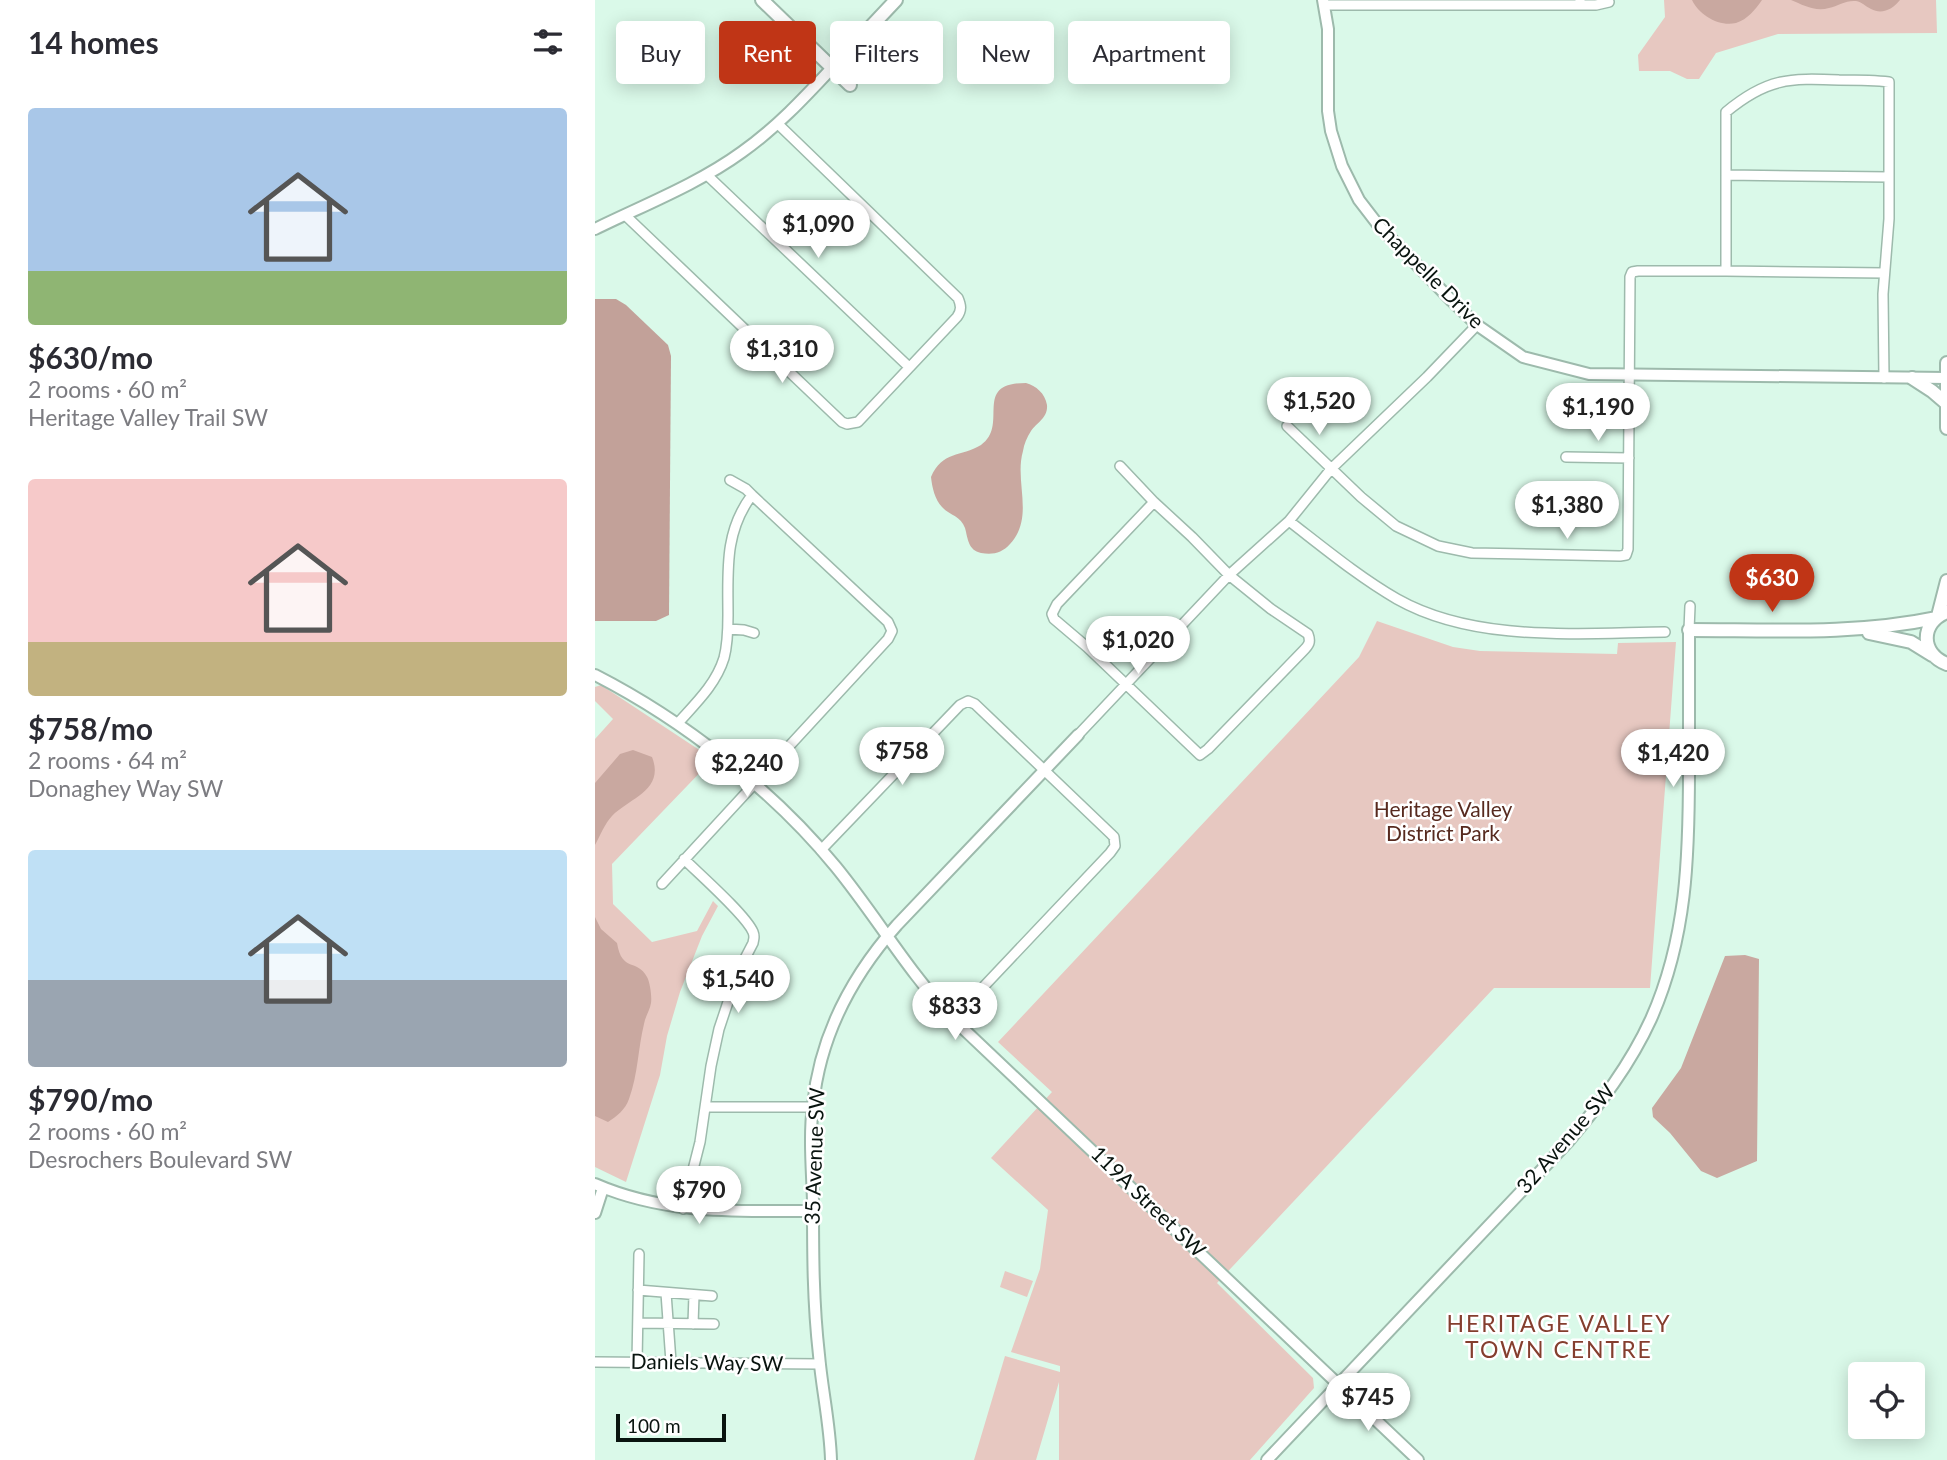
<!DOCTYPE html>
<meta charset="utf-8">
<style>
:root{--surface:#fff;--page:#f7f7f7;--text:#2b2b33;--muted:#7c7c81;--accent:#c03516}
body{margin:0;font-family:Lato,sans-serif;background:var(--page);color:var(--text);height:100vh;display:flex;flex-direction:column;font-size:26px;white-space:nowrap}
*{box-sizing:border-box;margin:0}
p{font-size:23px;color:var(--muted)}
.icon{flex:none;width:38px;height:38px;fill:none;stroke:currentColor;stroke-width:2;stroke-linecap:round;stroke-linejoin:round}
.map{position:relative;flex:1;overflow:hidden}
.panel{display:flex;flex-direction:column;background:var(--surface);width:595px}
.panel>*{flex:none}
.hud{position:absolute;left:21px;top:21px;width:665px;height:63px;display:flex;gap:14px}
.fabs{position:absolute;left:1253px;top:1362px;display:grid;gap:14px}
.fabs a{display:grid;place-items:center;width:77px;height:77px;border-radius:7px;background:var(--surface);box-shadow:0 4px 18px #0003;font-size:35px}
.scale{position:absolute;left:21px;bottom:18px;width:110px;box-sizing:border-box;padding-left:7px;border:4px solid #09140f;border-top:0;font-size:19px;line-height:24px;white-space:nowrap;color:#09140f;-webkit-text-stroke:5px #fff;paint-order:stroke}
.price{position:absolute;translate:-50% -60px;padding:0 16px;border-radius:24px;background:#fff;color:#222;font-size:23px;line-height:46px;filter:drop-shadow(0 2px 4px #0008)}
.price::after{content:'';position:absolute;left:50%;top:42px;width:21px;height:16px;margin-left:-10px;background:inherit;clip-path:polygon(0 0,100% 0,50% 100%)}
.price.on{background:var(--accent);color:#fff}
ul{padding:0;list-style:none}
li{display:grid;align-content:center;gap:14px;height:371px;padding:0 28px}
li span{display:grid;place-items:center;height:217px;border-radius:7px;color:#555}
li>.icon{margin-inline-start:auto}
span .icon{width:126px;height:126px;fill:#fffc;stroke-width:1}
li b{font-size:30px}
h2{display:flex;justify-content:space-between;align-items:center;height:84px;padding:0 28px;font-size:30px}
.pill{padding:0 24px;border-radius:7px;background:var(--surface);box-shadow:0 4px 18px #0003;font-size:24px;line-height:63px}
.pill.on{background:var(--accent);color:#fff}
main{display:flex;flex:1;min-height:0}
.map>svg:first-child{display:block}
.green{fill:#e7c8c1}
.forest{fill:#c2a199}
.water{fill:#c9a8a0}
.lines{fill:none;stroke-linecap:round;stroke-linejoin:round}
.minor-casing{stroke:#9dbaac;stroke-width:12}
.tertiary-casing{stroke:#9dbaac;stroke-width:14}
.secondary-casing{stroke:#9dbaac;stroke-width:16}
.minor{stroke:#fff;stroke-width:9}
.tertiary{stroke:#fff;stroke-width:10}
.secondary{stroke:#fff;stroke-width:12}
.labels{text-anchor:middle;stroke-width:5;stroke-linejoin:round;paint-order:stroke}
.street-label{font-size:21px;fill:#09140f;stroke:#fff}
.park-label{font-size:21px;fill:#572a1f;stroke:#fff}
.neighbourhood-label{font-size:23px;letter-spacing:2px;fill:#843e2e;stroke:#fff}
</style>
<main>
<section class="panel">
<h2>14 homes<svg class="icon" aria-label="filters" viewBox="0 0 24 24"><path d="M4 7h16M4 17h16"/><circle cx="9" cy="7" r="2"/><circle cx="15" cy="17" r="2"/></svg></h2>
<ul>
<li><span style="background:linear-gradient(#a9c7e8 75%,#8fb573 0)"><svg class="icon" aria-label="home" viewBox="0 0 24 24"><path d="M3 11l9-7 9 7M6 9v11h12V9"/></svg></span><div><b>$630/mo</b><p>2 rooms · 60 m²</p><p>Heritage Valley Trail SW</p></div></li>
<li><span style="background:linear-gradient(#f6c9c9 75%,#c2b280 0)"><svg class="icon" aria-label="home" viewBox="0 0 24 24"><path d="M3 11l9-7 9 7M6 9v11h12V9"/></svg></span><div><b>$758/mo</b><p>2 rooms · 64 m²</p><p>Donaghey Way SW</p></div></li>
<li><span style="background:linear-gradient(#bfe0f5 60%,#9aa5b1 0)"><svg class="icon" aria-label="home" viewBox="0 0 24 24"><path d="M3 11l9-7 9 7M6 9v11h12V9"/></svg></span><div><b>$790/mo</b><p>2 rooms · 60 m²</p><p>Desrochers Boulevard SW</p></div></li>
</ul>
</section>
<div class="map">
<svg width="1352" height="1460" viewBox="0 0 1352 1460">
<rect width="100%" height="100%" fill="#daf9e9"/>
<path class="green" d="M 1069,0 L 1341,0 L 1342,33 L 1183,34 L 1121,53 L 1104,79 L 1092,79 L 1075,71 L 1044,71 L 1043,55 L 1070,17 Z
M 782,621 L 858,647 L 885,651 L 1022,654 L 1023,643 L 1081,642 L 1055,988 L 899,988 L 622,1283 L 718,1378 L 719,1388 L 655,1460 L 464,1460 L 464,1382 L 441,1460 L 379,1460 L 410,1356 L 465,1372 L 465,1366 L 416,1352 L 445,1269 L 453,1210 L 396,1158 L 457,1092 L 403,1042 L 764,657 Z
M 6,685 L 118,759 L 17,864 L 18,904 L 57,942 L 102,931 L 118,901 L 123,906 L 107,936 L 85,992 L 72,1036 L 65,1075 L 31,1182 L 0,1167 L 0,739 L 18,719 L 0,701 L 0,687 Z
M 410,1271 L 438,1281 L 432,1297 L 405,1287 Z"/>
<path class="forest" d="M 0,299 L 21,299 L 31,305 L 73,345 L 76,356 L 74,615 L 61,621 L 0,621 Z"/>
<path class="water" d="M 1097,0 L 1167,0 C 1160,10 1153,19 1141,23 C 1124,27 1104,15 1097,0 Z
M 1196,0 L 1305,0 C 1298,9 1287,15 1276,9 C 1270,6 1267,2 1261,1 C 1251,0 1243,6 1234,8 C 1220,12 1208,5 1196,0 Z
M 431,383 C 441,386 450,393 452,405 C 453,418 442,422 436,431 C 432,437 429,444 428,451 C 419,482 440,517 415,544 C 407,553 398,555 386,553 C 373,550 373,539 370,528 C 366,516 354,515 347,507 C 340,500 337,487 336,477 C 347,451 366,457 386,445 C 415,425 376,383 431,383 Z
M 38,750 L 57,757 C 70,790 35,798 17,816 C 10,823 5,836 0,845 L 0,783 L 25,754 Z
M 0,917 L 6,929 L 22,943 C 27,973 42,958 52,977 C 55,982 57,997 56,1003 C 55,1010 50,1017 49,1024 C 43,1048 43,1075 34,1099 C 30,1110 22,1116 13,1122 L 0,1116 Z
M 1150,955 L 1164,959 L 1162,1161 L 1122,1178 L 1106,1171 L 1075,1133 L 1058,1117 L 1057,1108 L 1086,1068 L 1130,956 Z"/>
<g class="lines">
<g class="minor-casing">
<path id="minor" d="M 730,5 L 985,5 L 985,0
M 985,5 L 1001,5 L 1014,2
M 112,175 L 314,367
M 1131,175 L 1294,177
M 30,215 L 247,422 L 252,424 L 263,422 L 362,317 C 367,310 366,305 363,298 L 183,124
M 1289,378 L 1288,294 L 1294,219 L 1294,82 C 1278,80 1261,80 1244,80 C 1194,78 1172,78 1131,112 L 1131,271 L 1289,273
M 692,426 L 766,497 L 801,526 L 843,546 L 877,553 L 1025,556 L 1031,555 L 1033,549 L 1035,277 L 1037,272 L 1043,271 L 1131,271
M 971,457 L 1034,458
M 525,466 L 559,502
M 135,480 L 151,489 L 157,495
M 559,502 L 597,537 L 634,575 L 676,609 L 713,634 C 716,642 714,645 708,651 L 613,749 L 605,755 L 492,647 L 459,619 L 457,614 L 462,604 Z
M 694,521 C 729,548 764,577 802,599 C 880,643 984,633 1070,632
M 133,629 L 149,630 L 159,633
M 1094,630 L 1095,606
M 483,735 L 634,575 L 694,521 L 736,469 L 832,377 L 882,325
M 226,850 L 365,705 L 373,701 L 380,704 L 516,834 L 519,837 L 520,846 L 515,853 L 358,1019
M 67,884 L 293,639 L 297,631 L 293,622 L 157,495 C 129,532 133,571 133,615 C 133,629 133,643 129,658 C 121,684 101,703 83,723
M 111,1107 L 218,1107
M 88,1209 L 105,1142 L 116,1066 L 124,1029 L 143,972 L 158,943 C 159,937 160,937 158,932 C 151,915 103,873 89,859
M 43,1290 L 117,1296
M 71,1293 L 76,1362
M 43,1323 L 119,1324
M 98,1324 L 99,1295
M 0,1362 L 225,1364
M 42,1362 L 44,1254"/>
</g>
<g class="tertiary-casing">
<path id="tertiary" d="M 728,0 L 733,29 L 733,111 L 736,131 L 747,166 L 764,200 L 784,226 L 857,301 L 882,325 L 928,357 L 994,374 L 1352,378
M 0,229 C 49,205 103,184 147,152 C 181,128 209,98 237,68
M 0,675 C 88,720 178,790 241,867 C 281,916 314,973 358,1019 L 823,1460
M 0,1184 C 71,1215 142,1211 218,1211
M 0,1213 L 8,1188
M 236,1460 C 235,1424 227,1390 224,1355 C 218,1302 218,1253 218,1201 C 217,1169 214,1136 218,1105 C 225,1035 256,977 302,925 L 483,735
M 672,1460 L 973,1142 C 1005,1104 1035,1065 1056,1019 C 1092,938 1094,856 1094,769 C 1094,723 1094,677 1094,630"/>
</g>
<g class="secondary-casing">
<path id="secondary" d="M 167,0 L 255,85
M 237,68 L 301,0
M 1352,363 L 1352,428
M 1317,378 L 1337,391 L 1351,403
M 1352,612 C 1325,622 1325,654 1352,664
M 1343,616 L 1352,581
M 1094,630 C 1176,630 1260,635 1341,618
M 1274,633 L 1316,642 L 1337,655"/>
</g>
<use href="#minor" class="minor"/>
<use href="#tertiary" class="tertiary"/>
<use href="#secondary" class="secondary"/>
</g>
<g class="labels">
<g class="street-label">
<text transform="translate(833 273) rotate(45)" y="7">Chappelle Drive</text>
<text transform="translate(971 1139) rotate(-49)" y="7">32 Avenue SW</text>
<text transform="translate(220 1156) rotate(-88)" y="7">35 Avenue SW</text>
<text transform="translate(553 1202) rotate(44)" y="7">119A Street SW</text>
<text transform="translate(112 1363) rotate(1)" y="7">Daniels Way SW</text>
</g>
<g class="park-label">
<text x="848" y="817">Heritage Valley<tspan x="848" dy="24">District Park</tspan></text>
</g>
<g class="neighbourhood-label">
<text x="964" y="1332">HERITAGE VALLEY<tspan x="964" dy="26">TOWN CENTRE</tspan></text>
</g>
</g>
</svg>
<div class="fabs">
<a><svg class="icon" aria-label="locate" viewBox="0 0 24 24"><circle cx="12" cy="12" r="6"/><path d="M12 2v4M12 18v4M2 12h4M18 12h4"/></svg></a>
</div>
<div class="scale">100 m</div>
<b class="price" style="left:223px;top:260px">$1,090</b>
<b class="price" style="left:187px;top:385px">$1,310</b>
<b class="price" style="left:724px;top:437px">$1,520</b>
<b class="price" style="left:1003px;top:443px">$1,190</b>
<b class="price" style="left:972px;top:541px">$1,380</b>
<b class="price on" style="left:1177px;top:614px">$630</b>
<b class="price" style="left:543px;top:676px">$1,020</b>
<b class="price" style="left:307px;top:787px">$758</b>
<b class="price" style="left:1078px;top:789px">$1,420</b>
<b class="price" style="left:152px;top:799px">$2,240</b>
<b class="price" style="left:143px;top:1015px">$1,540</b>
<b class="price" style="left:360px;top:1042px">$833</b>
<b class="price" style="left:104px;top:1226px">$790</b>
<b class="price" style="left:773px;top:1433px">$745</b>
<div class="hud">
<a class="pill">Buy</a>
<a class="pill on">Rent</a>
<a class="pill">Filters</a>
<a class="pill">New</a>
<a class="pill">Apartment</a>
</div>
</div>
</main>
